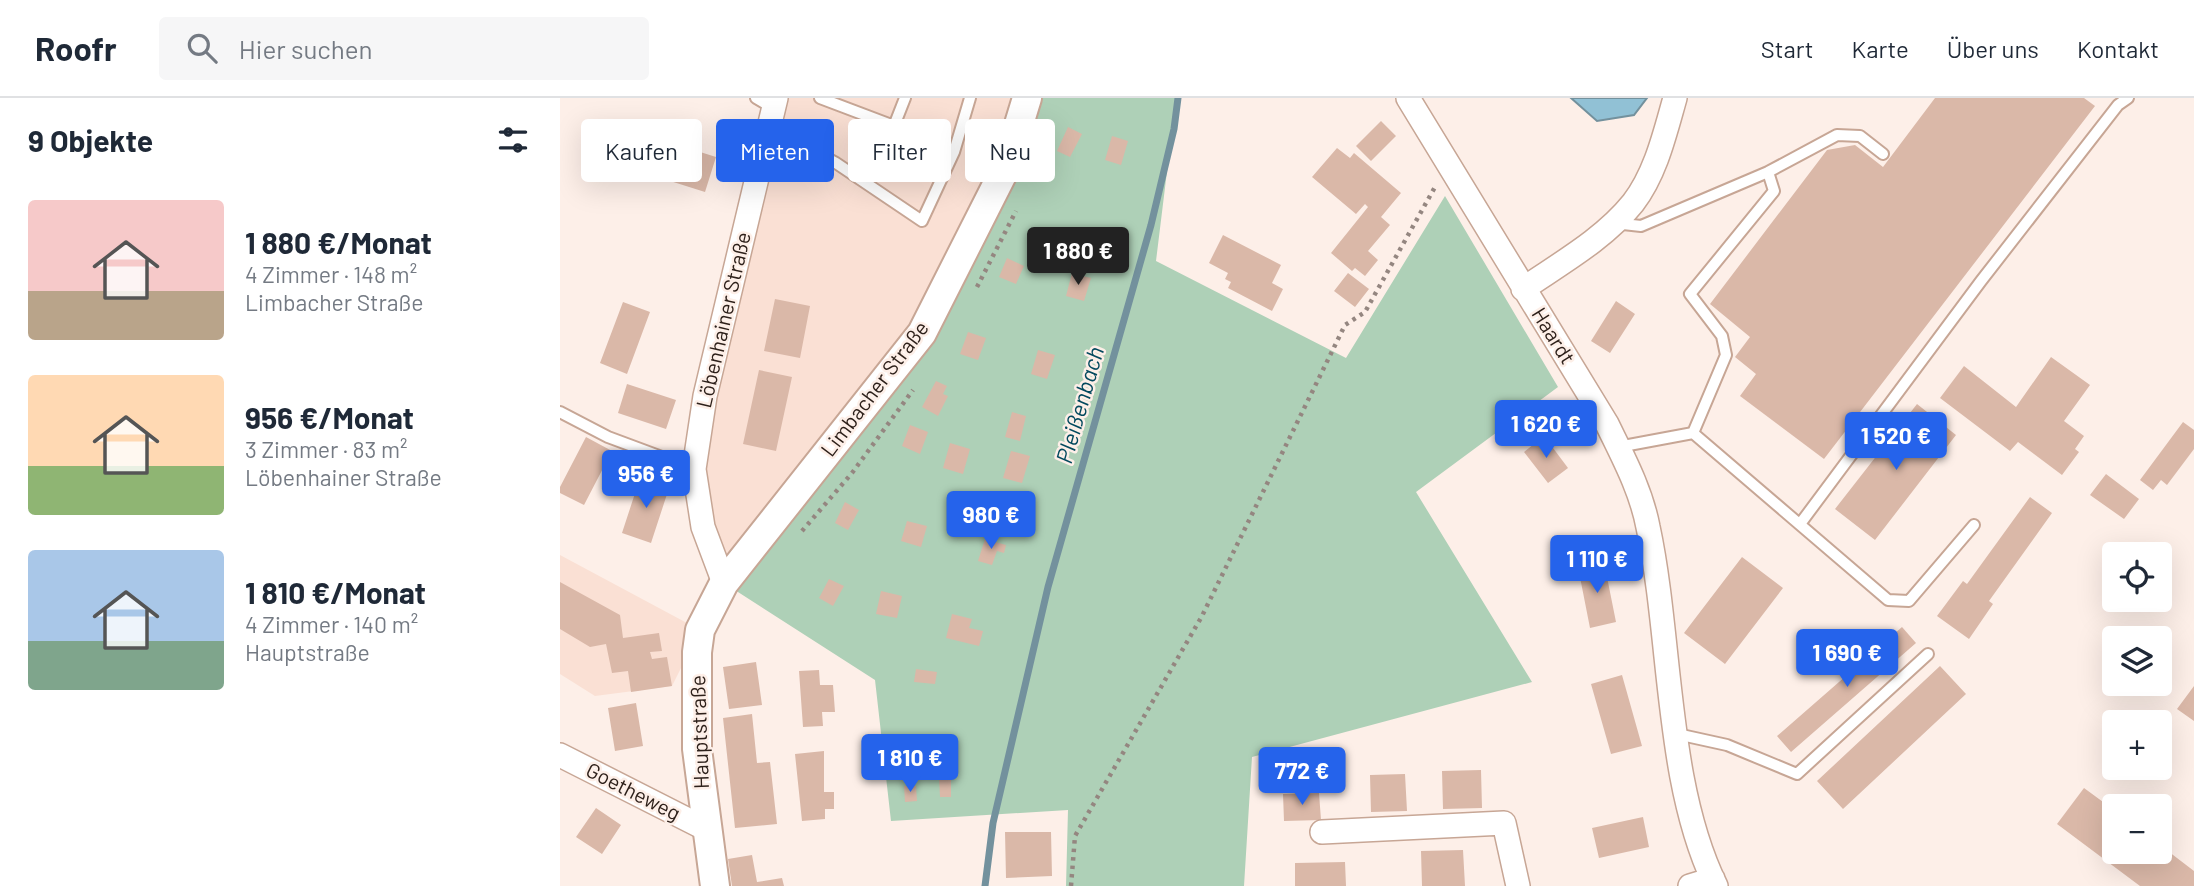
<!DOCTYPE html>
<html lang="de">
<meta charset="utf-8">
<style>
:root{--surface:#fff;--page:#f6f6f7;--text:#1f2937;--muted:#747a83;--line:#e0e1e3;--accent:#2563eb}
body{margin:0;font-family:Barlow,sans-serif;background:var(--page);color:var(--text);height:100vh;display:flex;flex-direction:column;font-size:26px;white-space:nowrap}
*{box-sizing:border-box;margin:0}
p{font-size:23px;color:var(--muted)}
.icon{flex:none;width:38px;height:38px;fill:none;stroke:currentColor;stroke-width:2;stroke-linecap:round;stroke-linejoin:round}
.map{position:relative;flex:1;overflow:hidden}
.side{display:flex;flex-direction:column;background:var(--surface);width:560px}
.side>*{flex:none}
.banner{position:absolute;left:21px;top:21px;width:665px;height:63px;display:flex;gap:14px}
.controls{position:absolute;left:1542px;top:444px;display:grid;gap:14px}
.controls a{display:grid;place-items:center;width:70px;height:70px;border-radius:7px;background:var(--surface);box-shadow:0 7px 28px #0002;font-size:35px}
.price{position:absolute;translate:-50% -60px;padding:0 16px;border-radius:7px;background:var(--accent);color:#fff;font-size:23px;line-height:46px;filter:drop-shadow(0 2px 4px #0008)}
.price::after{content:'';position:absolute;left:50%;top:42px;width:21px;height:16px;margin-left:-10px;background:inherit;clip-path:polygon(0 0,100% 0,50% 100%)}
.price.selected{background:#222;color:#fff}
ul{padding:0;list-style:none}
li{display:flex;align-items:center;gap:21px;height:175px;padding:0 28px}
li span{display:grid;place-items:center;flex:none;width:196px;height:140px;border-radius:7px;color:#555}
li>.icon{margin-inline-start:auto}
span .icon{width:84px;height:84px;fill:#fffc;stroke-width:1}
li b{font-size:30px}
h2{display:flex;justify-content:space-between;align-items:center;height:84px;padding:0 28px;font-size:30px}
.chip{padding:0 24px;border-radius:7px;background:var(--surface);box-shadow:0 7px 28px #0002;font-size:24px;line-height:63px}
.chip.selected{background:var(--accent);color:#fff}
header{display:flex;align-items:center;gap:42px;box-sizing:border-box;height:98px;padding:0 35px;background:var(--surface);border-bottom:2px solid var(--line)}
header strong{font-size:33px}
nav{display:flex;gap:38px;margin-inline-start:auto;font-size:24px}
.search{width:490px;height:63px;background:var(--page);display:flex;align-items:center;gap:18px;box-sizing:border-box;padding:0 24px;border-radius:7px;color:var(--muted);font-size:26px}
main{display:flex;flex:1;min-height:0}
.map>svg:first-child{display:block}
.built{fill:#fae0d4}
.green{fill:#aed0b7}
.water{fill:#91c1d5;stroke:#73919d;stroke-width:2}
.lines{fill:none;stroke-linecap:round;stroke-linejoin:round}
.stream{stroke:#73919d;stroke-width:7}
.building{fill:#dab8a8}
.service-casing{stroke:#c7a695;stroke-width:14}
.minor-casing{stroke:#c7a695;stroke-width:26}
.tertiary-casing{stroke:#c7a695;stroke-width:32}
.path{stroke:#948680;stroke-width:4.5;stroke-dasharray:3.5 5;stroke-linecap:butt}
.service{stroke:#fff;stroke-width:10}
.minor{stroke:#fff;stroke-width:23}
.tertiary{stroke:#fff;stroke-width:28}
.labels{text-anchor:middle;stroke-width:5;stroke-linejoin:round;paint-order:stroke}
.street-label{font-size:21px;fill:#2d201a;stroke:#fdefe8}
.water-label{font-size:23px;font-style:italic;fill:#03495e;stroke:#fdefe8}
</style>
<header>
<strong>Roofr</strong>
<div class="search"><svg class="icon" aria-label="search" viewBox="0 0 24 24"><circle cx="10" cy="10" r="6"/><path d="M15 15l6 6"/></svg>Hier suchen</div>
<nav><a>Start</a><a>Karte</a><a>Über uns</a><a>Kontakt</a></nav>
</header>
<main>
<section class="side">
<h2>9 Objekte<svg class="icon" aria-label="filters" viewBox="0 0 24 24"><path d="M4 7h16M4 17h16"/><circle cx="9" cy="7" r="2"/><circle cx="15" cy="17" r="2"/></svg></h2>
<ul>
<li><span style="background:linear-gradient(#f6c9c9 65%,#b9a48a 0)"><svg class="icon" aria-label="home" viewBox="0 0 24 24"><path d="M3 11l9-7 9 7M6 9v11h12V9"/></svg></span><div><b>1 880 €/Monat</b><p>4 Zimmer · 148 m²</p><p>Limbacher Straße</p></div></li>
<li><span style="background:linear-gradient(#ffd9b3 65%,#8fb573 0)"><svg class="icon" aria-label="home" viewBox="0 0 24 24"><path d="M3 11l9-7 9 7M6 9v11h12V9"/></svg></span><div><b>956 €/Monat</b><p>3 Zimmer · 83 m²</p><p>Löbenhainer Straße</p></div></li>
<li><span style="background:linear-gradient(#a9c7e8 65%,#7fa58c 0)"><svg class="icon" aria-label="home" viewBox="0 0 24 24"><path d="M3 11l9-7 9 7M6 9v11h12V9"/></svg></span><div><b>1 810 €/Monat</b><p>4 Zimmer · 140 m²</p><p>Hauptstraße</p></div></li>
</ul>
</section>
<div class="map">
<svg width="1634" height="788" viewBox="0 0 1634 788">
<rect width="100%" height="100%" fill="#fdefe8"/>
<path class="built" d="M 216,0 L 467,0 L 362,235 L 164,485 L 143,429 L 145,298 Z
M 0,457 L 140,532 L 112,588 L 35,598 L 0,576 Z"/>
<path class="green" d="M 467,0 L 616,0 L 596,163 L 786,260 L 885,98 L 998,289 L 856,394 L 972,584 L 692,659 L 684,788 L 506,788 L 508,712 L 331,723 L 315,582 L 164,485 L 362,235 Z"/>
<path class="water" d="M 1011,0 L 1087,0 L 1074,17 L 1037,23 Z"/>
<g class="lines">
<path class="stream" d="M 425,788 L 433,725 L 488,489 L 591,127 L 614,31 L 618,0"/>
</g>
<path class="building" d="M 1375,0 L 1524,0 L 1535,8 L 1264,361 L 1180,298 L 1196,276 L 1175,259 L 1190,239 L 1150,206 L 1267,52 L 1295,47 L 1323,69 Z
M 821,23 L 836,38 L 811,63 L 796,48 Z
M 508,29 L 522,36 L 510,59 L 497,53 Z
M 552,38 L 568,43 L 561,67 L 545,62 Z
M 118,47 L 156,59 L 145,94 L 107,82 Z
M 777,50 L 790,60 L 794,55 L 841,95 L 821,119 L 830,127 L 808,153 L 818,162 L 805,178 L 795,170 L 792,173 L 771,155 L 808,109 L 805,106 L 796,116 L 752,79 Z
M 663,137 L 721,167 L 712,185 L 723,191 L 712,213 L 668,190 L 671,184 L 665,181 L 668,175 L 649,165 Z
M 447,160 L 464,168 L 456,186 L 439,179 Z
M 512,175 L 531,180 L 524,203 L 506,198 Z
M 788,175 L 809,191 L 795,209 L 774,193 Z
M 215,201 L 250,208 L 240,260 L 204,253 Z
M 1056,203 L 1075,216 L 1050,255 L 1031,243 Z
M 63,204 L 90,214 L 67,276 L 40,265 Z
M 408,234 L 426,240 L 418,262 L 400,256 Z
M 478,252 L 495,257 L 487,281 L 471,276 Z
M 1491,259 L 1530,287 L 1504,323 L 1524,338 L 1515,351 L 1519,354 L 1502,377 L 1458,344 L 1450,353 L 1380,300 L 1404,268 L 1456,309 Z
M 199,272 L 232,279 L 216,353 L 183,346 Z
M 376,283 L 387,288 L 383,296 L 388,298 L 378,318 L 362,309 Z
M 67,286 L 116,302 L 106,331 L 58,315 Z
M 1357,306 L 1396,337 L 1315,442 L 1275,411 Z
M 452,314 L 466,318 L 460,343 L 445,339 Z
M 1623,324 L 1634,332 L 1634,351 L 1607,387 L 1601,382 L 1593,392 L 1580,382 Z
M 350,327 L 368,334 L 360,356 L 342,348 Z
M 984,338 L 1008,370 L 988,385 L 964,354 Z
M 26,339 L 52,353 L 24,407 L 0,395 L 0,389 Z
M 390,345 L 410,351 L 403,376 L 383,370 Z
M 451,353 L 470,358 L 462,385 L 443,380 Z
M 1546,376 L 1579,401 L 1564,421 L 1530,397 Z
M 80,380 L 109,390 L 91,445 L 62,435 Z
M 1470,399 L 1492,415 L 1429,503 L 1433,506 L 1409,541 L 1377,518 L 1403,483 L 1407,486 Z
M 285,404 L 299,412 L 288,432 L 275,425 Z
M 347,423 L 367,428 L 361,449 L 341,443 Z
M 425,441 L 446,447 L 444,455 L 437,453 L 432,467 L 418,463 Z
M 1182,459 L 1223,490 L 1165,566 L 1124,535 Z
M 1044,464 L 1056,524 L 1030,530 L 1018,469 Z
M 269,481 L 284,488 L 273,508 L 259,500 Z
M 0,484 L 60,517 L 63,540 L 99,535 L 102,553 L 90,554 L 92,561 L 107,559 L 112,588 L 71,594 L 68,573 L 52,575 L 46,546 L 30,549 L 0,531 Z
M 321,493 L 342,498 L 337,520 L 316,516 Z
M 392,516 L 412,521 L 409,530 L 423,533 L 419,548 L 386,540 Z
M 1342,529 L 1356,545 L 1231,654 L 1217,638 Z
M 196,564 L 202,607 L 169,611 L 163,569 Z
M 1380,568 L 1406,596 L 1283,711 L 1257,683 Z
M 356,571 L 377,574 L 375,586 L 354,584 Z
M 259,572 L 260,587 L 273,587 L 275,614 L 262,614 L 263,628 L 243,629 L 239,573 Z
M 1062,577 L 1082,648 L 1051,656 L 1031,586 Z
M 1634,588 L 1634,623 L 1617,611 Z
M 76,605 L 83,648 L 55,653 L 48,610 Z
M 192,616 L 197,665 L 210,664 L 217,726 L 175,730 L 163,620 Z
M 264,653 L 264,694 L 274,694 L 274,711 L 265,711 L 265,721 L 242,723 L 235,656 Z
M 921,672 L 922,710 L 883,711 L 882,673 Z
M 845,676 L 847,713 L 811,714 L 810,677 Z
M 379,680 L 391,680 L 391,699 L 380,699 Z
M 344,688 L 356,688 L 357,703 L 345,704 Z
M 1524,690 L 1554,712 L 1554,754 L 1600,754 L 1600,747 L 1634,773 L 1634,788 L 1580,788 L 1497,726 Z
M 759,695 L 761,722 L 724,723 L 723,696 Z
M 36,710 L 61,727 L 42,756 L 16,739 Z
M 1083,719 L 1089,749 L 1039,760 L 1032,730 Z
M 445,734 L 491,734 L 492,778 L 446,780 Z
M 903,752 L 905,788 L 862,788 L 861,753 Z
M 192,757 L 197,784 L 222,780 L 224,788 L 172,788 L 168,761 Z
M 785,764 L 786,788 L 735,788 L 735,765 Z"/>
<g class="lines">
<g class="service-casing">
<path id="service" d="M 196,0 L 213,10
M 260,0 L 334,28 L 345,0
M 209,29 L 276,65 L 362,123 L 394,54 L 410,0
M 1054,125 L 1081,128 L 1208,74 L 1277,37 L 1300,38 L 1323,56
M 0,314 L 48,339 L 134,371
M 1133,335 L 1166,257 L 1162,238 L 1130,196 L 1214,93 L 1208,74
M 1058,349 L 1133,335 L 1328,502 L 1349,503 L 1414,427
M 1240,426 L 1421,183 L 1558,7 L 1568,0
M 1117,636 L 1167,647 L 1237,676 L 1368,556"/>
</g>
<g class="minor-casing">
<path id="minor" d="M 848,0 L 1047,326 C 1063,359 1081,392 1088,429 C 1112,541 1105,685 1156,788
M 963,191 C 1001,165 1044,141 1073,105 C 1096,75 1105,35 1115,0
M 164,485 L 143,429 L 134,371 L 145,298 L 216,0
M 0,657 L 146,731
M 762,734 L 944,725 L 958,788
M 1130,788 L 1153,781"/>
</g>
<g class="tertiary-casing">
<path id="tertiary" d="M 155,788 L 137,651 L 137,554 L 140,532 L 164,485 L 362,235 L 446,69 L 467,0"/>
</g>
<path class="path" d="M 417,189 L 456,113
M 242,433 L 292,375 L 353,292
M 511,788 L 515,738 L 642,518 L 785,227 L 805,214 L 875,89"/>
<use href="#service" class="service"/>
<use href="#minor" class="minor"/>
<use href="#tertiary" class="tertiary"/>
</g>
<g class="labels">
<g class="street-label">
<text transform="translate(164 222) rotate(-77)" y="7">Löbenhainer Straße</text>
<text transform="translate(993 238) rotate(58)" y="7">Haardt</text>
<text transform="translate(315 291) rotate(-53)" y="7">Limbacher Straße</text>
<text transform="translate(140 634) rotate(-92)" y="7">Hauptstraße</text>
<text transform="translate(73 694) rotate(27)" y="7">Goetheweg</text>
</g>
<g class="water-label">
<text transform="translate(520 307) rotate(-74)" y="8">Pleißenbach</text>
</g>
</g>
</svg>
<div class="controls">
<a><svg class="icon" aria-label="locate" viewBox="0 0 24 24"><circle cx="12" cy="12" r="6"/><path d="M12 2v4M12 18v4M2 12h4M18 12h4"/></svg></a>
<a><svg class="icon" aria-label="layers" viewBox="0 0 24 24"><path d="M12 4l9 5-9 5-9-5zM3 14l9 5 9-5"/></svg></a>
<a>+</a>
<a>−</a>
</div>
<b class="price selected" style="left:518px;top:189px">1 880 €</b>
<b class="price" style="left:986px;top:362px">1 620 €</b>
<b class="price" style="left:1336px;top:374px">1 520 €</b>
<b class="price" style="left:86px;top:412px">956 €</b>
<b class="price" style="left:431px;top:453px">980 €</b>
<b class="price" style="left:1037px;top:497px">1 110 €</b>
<b class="price" style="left:1287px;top:591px">1 690 €</b>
<b class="price" style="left:350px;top:696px">1 810 €</b>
<b class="price" style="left:742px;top:709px">772 €</b>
<div class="banner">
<a class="chip">Kaufen</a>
<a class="chip selected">Mieten</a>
<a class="chip">Filter</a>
<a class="chip">Neu</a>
</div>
</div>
</main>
